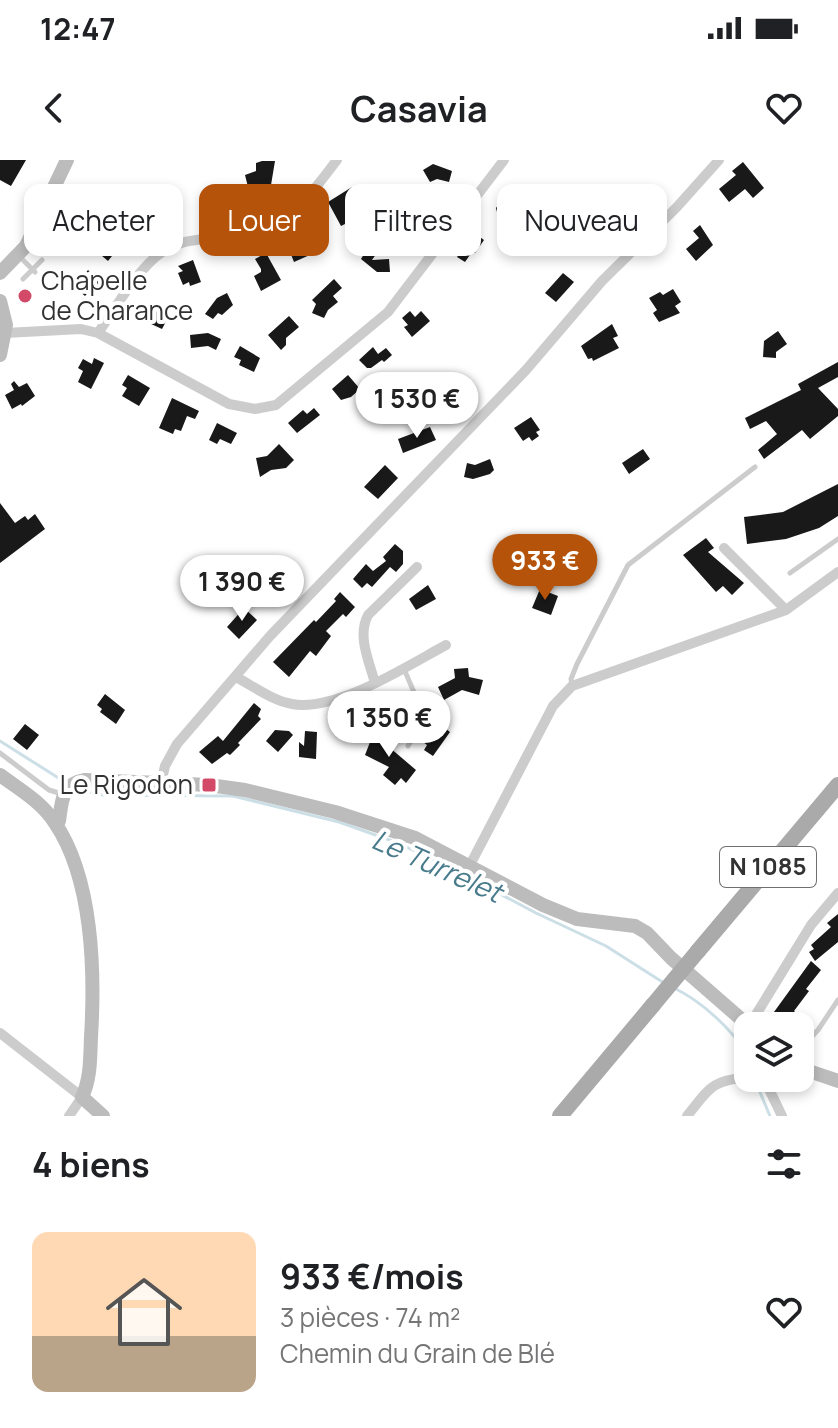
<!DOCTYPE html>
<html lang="fr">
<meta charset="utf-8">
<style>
:root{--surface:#fff;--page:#f6f6f6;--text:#202124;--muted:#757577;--accent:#b45309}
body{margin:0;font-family:Manrope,sans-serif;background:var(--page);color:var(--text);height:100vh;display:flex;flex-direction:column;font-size:30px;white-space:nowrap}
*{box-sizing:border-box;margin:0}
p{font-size:26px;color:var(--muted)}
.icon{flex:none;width:44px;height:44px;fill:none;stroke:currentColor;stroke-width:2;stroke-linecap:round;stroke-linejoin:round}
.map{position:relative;height:956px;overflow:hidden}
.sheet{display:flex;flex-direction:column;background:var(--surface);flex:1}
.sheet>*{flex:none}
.hud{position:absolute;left:24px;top:24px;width:790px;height:72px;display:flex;gap:16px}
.controls{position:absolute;left:734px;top:852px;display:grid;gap:16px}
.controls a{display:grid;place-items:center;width:80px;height:80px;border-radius:16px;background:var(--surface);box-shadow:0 4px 12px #0003;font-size:40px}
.price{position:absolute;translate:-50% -68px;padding:0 18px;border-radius:28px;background:#fff;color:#222;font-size:26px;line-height:52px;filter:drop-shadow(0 2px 4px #0008)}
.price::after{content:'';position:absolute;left:50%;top:48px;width:24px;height:18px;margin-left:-12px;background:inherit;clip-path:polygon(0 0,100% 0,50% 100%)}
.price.active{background:var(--accent);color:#fff}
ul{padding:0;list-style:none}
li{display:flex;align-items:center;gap:24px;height:200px;padding:0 32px}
li span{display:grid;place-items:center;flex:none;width:224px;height:160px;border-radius:16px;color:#555}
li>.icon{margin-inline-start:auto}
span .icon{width:96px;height:96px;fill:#fffc;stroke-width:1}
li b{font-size:34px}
h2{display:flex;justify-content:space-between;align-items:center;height:96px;padding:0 32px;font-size:34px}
.pill{padding:0 28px;border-radius:16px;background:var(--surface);box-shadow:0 4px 12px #0003;font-size:28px;line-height:72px}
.pill.active{background:var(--accent);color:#fff}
.status{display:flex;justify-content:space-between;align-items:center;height:56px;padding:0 40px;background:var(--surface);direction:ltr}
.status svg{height:22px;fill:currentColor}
header{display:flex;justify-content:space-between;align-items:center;height:104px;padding:0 32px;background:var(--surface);font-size:36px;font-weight:700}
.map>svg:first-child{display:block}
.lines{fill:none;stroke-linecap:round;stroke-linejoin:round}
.stream{stroke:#ccdfe6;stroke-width:3}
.building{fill:#191919}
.lane{stroke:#ccc;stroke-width:5}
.street{stroke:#ccc;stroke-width:10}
.secondary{stroke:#bcbcbc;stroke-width:14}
.primary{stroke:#aaa;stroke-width:16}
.primary-bridge{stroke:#aaa;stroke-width:16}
.poi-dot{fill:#d24a67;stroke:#fff;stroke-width:3}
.labels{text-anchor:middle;stroke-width:8;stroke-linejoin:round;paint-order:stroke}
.shield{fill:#fff;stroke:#707070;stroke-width:2}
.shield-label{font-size:24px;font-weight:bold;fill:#323232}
.poi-label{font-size:26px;fill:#323232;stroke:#fff;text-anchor:start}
.water-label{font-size:28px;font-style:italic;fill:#487b8b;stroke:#fff}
</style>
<div class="status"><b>12:47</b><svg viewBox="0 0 49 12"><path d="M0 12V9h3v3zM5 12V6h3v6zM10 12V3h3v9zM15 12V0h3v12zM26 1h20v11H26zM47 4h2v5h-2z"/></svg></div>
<header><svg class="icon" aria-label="back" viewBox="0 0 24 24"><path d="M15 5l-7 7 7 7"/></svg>Casavia<svg class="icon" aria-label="heart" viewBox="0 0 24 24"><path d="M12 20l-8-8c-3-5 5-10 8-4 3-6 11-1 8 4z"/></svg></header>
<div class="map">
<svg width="838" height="956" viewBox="0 0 838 956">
<rect width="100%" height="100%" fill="#fff"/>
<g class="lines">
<path class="stream" d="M 0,581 L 68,624
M 78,629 L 103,635 L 233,636 L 339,662 L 398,683 L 472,719 L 536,753 L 606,786 L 664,823
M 674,828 C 703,842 731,869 748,895
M 754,918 L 770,956"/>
</g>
<path class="building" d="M 0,0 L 26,0 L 11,26 L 0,20 Z
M 262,1 L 275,1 L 270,31 L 249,31 L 245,15 L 256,11 L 256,3 Z
M 743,2 L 764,28 L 753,38 L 745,29 L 729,42 L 719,29 L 736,15 L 732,11 Z
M 433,4 L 452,11 L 449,22 L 437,19 L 430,22 L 423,10 Z
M 352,27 L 357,36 L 351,39 L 361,56 L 341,66 L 328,42 Z
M 509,31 L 521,44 L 511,58 L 505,59 L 497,52 L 496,48 Z
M 401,41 L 411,49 L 400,62 L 402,73 L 389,75 L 387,58 Z
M 162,45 L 170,55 L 156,73 L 144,64 L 151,54 Z
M 700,65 L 713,85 L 696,101 L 686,89 L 699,78 L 693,71 Z
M 119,68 L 128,76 L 108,101 L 95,90 L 111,72 L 114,75 Z
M 474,73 L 484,80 L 475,93 L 472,92 L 465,102 L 457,97 L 465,86 L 463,85 Z
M 298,74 L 300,79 L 309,75 L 312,82 L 317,80 L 321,90 L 294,102 L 285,79 Z
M 369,86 L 379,90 L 372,100 L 389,99 L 390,112 L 377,112 L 361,99 Z
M 266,93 L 281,120 L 261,131 L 254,116 L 261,112 L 261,109 L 255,99 Z
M 193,100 L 201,122 L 190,126 L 189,122 L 183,125 L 178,113 L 183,111 L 178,106 Z
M 88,110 L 103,123 L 98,129 L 94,126 L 85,136 L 71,124 L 77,117 L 80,120 Z
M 563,113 L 574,122 L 556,142 L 545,133 Z
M 334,119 L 342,128 L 333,136 L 338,142 L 328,150 L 324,158 L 312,153 L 316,144 L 312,140 Z
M 673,129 L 681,142 L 675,146 L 680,153 L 659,162 L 653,153 L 657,150 L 649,138 L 660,132 L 663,135 Z
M 227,133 L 233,145 L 222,155 L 218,153 L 213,159 L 205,154 L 217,138 Z
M 146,143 L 169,156 L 162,169 L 138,158 Z
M 410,151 L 415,157 L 421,151 L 430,161 L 412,177 L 404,167 L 408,165 L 402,158 Z
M 289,156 L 299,167 L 286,178 L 286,185 L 281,190 L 268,175 Z
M 612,164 L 618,176 L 613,178 L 619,188 L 593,201 L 592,198 L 588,199 L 581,186 Z
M 778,171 L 787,184 L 776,192 L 776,198 L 763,197 L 764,181 Z
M 208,173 L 221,179 L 216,190 L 208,186 L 191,188 L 190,175 Z
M 240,186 L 260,198 L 254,212 L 239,205 L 241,200 L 234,197 Z
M 373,187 L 378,194 L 386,188 L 392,195 L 384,202 L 382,200 L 371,208 L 367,208 L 359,200 Z
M 94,198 L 104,203 L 91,229 L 78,222 L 83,211 L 78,208 L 83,199 L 92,204 Z
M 838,202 L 838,217 L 818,228 L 838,249 L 838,256 L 810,279 L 802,270 L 764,299 L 758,290 L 777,274 L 766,261 L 750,269 L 745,258 L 801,230 L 798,224 Z
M 128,215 L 150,228 L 139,246 L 122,236 L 127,228 L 122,225 Z
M 348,215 L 360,229 L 351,237 L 341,240 L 332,229 Z
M 14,221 L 19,227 L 27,223 L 35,236 L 22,246 L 21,244 L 12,249 L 5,235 L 14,230 L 11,224 Z
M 172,238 L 199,251 L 195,259 L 187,256 L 181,271 L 175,269 L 173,274 L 159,268 Z
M 314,248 L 320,255 L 297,273 L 288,263 L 303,250 L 307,254 Z
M 531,257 L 540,270 L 536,272 L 539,276 L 532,281 L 529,277 L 523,281 L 514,268 Z
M 217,263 L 237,273 L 231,284 L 220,279 L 217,284 L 209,280 Z
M 430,267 L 436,280 L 403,293 L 398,279 Z
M 279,284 L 294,300 L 286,308 L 271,310 L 260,317 L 256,298 L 267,296 Z
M 643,289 L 650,299 L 629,314 L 622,303 Z
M 490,299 L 494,310 L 490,314 L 473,319 L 464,317 L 467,303 L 475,305 Z
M 385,305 L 398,318 L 378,339 L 364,327 Z
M 838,324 L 838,356 L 819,368 L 786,379 L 747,384 L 744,357 L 783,352 Z
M 0,343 L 15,363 L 25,356 L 28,360 L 35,354 L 45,369 L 0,403 Z
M 706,378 L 714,388 L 708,392 L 744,423 L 732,435 L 723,426 L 716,432 L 683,395 Z
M 395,384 L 403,391 L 403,404 L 396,412 L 390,407 L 372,427 L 367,423 L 362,428 L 353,419 L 366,404 L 373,411 L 386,401 L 383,397 Z
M 428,425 L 436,439 L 416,450 L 409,439 Z
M 540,429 L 558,436 L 551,455 L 532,448 Z
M 340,432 L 355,447 L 346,457 L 343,454 L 326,471 L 331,476 L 316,496 L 310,491 L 289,517 L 273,502 L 314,460 L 316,462 L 336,441 L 334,439 Z
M 244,448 L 257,460 L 239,479 L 227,467 Z
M 468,508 L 469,517 L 483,520 L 479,535 L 462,530 L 444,540 L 438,527 L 455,518 L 454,509 Z
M 406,533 L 412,542 L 405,549 L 409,554 L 399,562 L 385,546 Z
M 105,534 L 125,550 L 116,564 L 100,552 L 102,549 L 97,545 Z
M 254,543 L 261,549 L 258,556 L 261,559 L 238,583 L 240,585 L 230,595 L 227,593 L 212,604 L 199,592 L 218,576 L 223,581 Z
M 25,564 L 39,575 L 27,590 L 13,579 Z
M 441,565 L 450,572 L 433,596 L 424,590 L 427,585 L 423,582 L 433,567 L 437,570 Z
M 275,570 L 289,571 L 293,575 L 278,592 L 266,581 Z
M 305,571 L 317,572 L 316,599 L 299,597 L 299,582 L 304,586 Z
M 389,571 L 393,580 L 389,587 L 416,610 L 406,623 L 401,618 L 395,625 L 383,615 L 389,607 L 365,595 L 372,577 Z
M 838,754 L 838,782 L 815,801 L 809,792 L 814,789 L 811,785 L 831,767 L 827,763 Z
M 811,801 L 821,810 L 806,829 L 809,831 L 794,851 L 796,853 L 788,863 L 774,852 Z"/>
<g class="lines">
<path class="lane" d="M 20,97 L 35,112
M 23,119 L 42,100
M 790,413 L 838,379
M 404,509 L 425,558 L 408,586
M 572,525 L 571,519 L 577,504 L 628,405 L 755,307
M 0,593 L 49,630 L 62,634
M 800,889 L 818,870 L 838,840"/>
<path class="street" d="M 5,173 L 81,169 L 98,173 L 229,244 L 255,249 L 276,245 L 388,152 L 504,0
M 98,173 C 115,149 138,108 162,92 C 183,78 203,80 227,77 C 287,70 302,45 337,0
M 724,388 L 786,450
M 236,517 C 253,526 273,541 292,544 C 336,552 407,506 446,485
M 375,523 C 369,501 357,476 368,455 L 417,407
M 161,623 L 165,606 L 177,584 L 270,476 L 526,210 L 602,121 L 676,48 L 719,0
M 470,705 L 553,546 L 572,526 L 786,450 L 838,412
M 749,866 L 811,765 L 838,733
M 0,873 L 82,937 L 69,956
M 771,918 L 769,929 L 782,956
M 687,956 C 710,928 710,921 748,917"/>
<path class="secondary" d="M 0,113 L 26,86 L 67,0
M 0,141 L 6,165 L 0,195
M 0,615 C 19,629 42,642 55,663 C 93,719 95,812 91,877 C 90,898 91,918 82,937 L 103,956
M 55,663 L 59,661 C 62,641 61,624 85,620 L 209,625 L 245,630 L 335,652 L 415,678 L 543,745 L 577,759 L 635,766 L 647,773 L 671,798 L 749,866
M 800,908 L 838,921"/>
<path class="primary" d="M 698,791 L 838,625
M 560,956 L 653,845"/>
<path class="primary-bridge" d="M 653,845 L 698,791"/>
</g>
<g class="poi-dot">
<circle cx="25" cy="136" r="8"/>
<rect x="201" y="617" width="16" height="16" rx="4"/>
</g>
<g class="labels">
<rect class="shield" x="720" y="687" width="96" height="40" rx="6"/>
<g class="shield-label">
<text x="768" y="715">N 1085</text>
</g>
<g class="poi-label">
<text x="41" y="130">Chapelle<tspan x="41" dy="30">de Charance</tspan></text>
<text x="193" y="634" text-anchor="end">Le Rigodon</text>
</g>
<g class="water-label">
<text transform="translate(437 706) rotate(24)" y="10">Le Turrelet</text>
</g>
</g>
</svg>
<div class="controls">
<a><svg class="icon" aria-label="layers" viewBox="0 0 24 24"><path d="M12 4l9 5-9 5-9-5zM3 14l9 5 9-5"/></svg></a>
</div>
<b class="price" style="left:417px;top:280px">1 530 €</b>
<b class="price active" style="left:545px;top:442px">933 €</b>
<b class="price" style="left:242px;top:463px">1 390 €</b>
<b class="price" style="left:389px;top:599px">1 350 €</b>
<div class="hud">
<a class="pill">Acheter</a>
<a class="pill active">Louer</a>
<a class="pill">Filtres</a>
<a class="pill">Nouveau</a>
</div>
</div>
<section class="sheet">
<h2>4 biens<svg class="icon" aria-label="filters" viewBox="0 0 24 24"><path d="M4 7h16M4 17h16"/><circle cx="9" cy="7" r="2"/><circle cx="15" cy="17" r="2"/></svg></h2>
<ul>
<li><span style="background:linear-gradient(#ffd9b3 65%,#b9a48a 0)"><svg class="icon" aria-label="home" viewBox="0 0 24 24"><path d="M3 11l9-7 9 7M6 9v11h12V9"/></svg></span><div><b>933 €/mois</b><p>3 pièces · 74 m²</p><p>Chemin du Grain de Blé</p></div><svg class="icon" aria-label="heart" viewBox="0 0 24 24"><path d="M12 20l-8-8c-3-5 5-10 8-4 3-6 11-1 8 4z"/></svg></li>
</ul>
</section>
